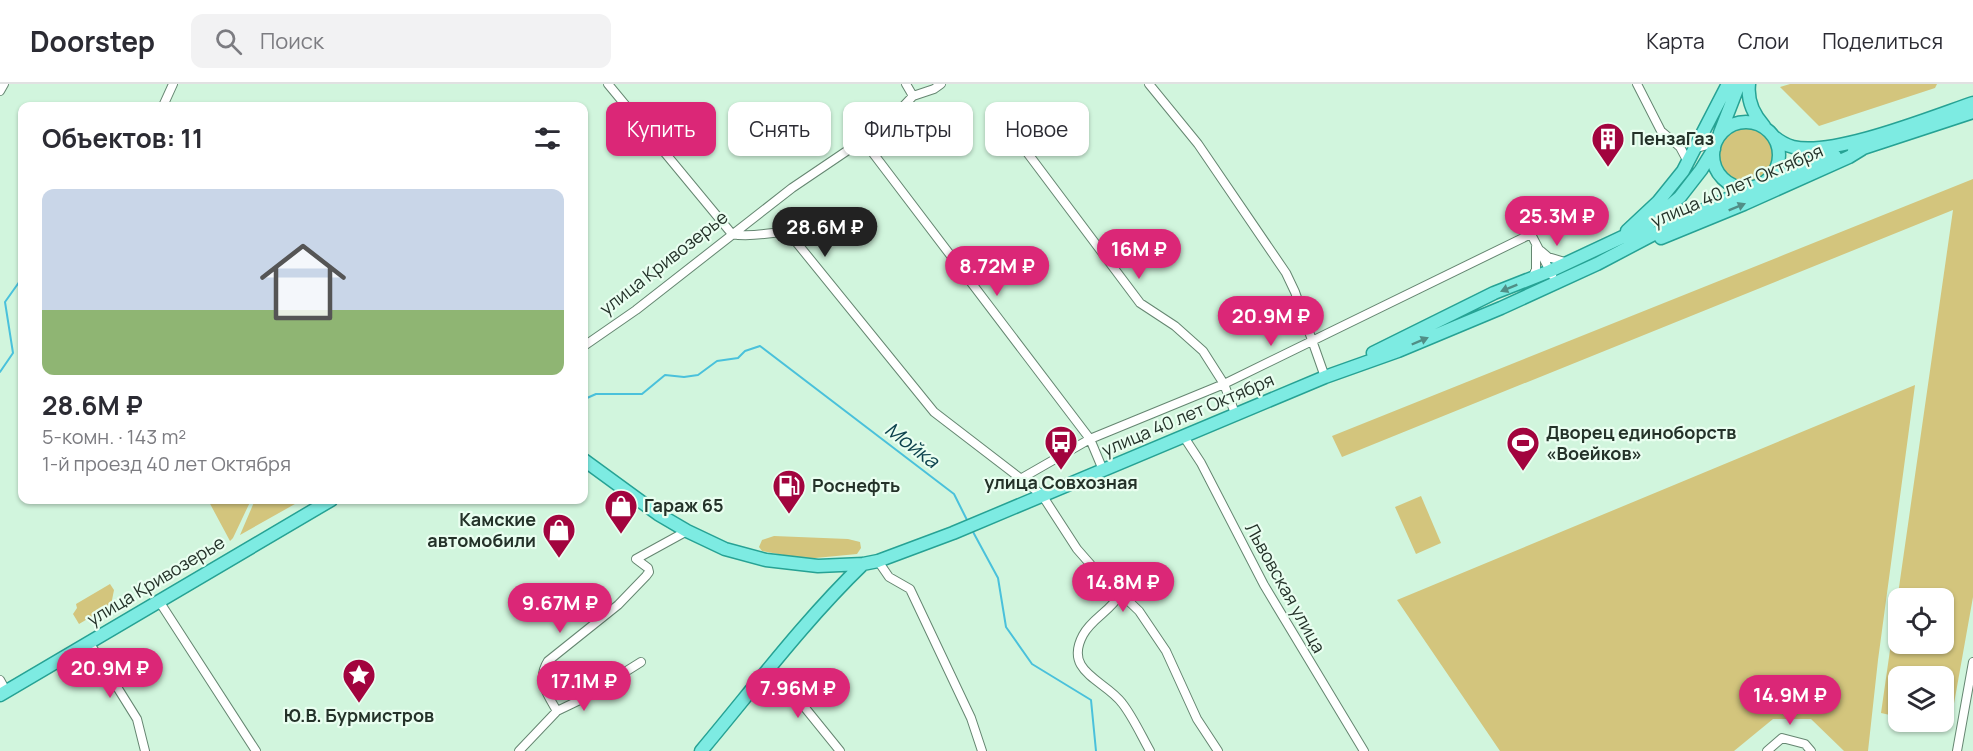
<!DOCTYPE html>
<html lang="ru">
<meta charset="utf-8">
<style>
:root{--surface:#fff;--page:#f2f2f3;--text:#2b2b33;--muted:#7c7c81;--line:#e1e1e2;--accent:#db2777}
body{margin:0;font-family:Manrope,sans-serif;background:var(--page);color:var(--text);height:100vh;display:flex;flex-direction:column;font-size:22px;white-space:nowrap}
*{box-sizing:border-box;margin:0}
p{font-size:20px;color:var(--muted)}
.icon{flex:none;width:33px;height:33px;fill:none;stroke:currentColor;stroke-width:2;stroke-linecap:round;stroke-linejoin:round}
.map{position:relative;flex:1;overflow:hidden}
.details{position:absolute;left:18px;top:18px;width:570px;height:402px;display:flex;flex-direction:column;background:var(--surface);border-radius:12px;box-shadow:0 2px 4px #0004}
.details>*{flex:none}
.guide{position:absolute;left:606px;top:18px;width:570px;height:54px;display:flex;gap:12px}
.buttons{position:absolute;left:1888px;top:504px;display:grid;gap:12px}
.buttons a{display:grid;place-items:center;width:66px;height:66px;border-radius:12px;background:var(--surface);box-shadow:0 2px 4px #0004;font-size:30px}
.price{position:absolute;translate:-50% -51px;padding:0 14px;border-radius:21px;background:var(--accent);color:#fff;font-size:20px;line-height:39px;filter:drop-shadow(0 2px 3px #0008)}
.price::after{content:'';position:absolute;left:50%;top:36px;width:18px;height:14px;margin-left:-9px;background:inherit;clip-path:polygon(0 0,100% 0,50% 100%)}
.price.on{background:#222;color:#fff}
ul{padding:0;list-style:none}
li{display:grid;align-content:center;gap:12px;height:318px;padding:0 24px}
li span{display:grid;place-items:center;height:186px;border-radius:12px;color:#555}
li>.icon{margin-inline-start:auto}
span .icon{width:108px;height:108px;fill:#fffc;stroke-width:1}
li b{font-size:26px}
h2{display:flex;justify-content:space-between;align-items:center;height:72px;padding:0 24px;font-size:26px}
.tag{padding:0 21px;border-radius:12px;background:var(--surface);box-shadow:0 2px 4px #0004;font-size:21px;line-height:54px}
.tag.on{background:var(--accent);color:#fff}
header{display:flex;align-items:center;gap:36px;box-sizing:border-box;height:84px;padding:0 30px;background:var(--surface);border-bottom:2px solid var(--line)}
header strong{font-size:28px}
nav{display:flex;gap:33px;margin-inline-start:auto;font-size:21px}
.search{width:420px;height:54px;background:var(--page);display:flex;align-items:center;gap:15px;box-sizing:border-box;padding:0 21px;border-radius:12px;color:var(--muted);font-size:22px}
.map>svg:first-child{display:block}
.green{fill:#d3c57d;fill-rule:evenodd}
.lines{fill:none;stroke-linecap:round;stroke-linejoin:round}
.stream{stroke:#4ac1db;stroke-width:2}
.street-casing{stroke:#658671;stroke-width:10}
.primary-casing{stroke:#26a294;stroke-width:15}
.street{stroke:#fff;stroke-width:8}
.primary{stroke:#7debe2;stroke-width:12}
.oneway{fill:#508e86}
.labels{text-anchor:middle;stroke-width:4.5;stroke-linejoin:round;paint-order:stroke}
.poi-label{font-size:18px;font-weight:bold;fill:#243229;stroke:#e9fef0;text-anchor:start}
.street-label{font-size:18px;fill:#243229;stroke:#e9fef0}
.water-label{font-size:20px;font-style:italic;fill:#0c424d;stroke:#e9fef0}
</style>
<header>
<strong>Doorstep</strong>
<div class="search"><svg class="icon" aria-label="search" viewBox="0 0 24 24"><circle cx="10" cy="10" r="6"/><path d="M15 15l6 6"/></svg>Поиск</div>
<nav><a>Карта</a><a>Слои</a><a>Поделиться</a></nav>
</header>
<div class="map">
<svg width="1973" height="667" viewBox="0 0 1973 667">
<rect width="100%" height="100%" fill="#d1f5dd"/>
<path class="green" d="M 1790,0 L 1937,0 L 1935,4 L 1819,42 L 1780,3 Z
M1718 71a28 28 0 1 1 56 0a28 28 0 1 1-56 0Z
M 1973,95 L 1973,513 L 1950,642 L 1925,638 L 1944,638 L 1944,592 L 1899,592 L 1899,633 L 1881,629 L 1953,126 L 1342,373 L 1332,352 ZM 1899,514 L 1944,514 L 1944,560 L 1899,560 Z
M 1915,301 L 1878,576 L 1868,667 L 1844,667 L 1811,635 L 1773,635 L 1734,667 L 1500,667 L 1397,516 Z
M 1421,412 L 1441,459 L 1416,470 L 1395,423 Z
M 208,416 L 251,416 L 233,454 L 230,457 Z
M 255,416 L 302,416 L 240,451 Z
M 774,452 L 848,455 L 860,458 L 861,464 L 857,470 L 805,475 L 762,467 L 759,463 L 762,456 Z
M 110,500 L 114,506 L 111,521 L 79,540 L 73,530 L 77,524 L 76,520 Z"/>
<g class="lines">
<path class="stream" d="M 0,288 L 13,269 L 5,218 L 22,194
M 584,310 L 587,314 L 596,310 L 642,310 L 665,291 L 684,293 L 698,291 L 717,277 L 738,274 L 745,267 L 760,262 L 954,410 L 968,438
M 972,446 L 998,494 L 1006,543 L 1032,580 L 1091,616 L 1096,667"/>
<g class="street-casing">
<path id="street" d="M 608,0 L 732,150 C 751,154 768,148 788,148 L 934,328 L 1042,411 L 1077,465 L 1091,481 L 1139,527 L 1166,567 L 1197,635 L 1218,667
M 906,0 L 913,12
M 1149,0 L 1198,60 L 1286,189 L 1295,208 L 1325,293
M 1637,0 L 1661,47 L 1680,63 L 1688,78
M 0,7 L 4,0
M 163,22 L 173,0
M 863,56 L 1090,355 L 1103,386
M 1023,63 L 1140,219 L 1175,242 L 1203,267 L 1224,300 L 1236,332
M 1693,65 L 1715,59
M 1541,167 L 1548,173 L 1568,179
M 1532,195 L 1536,185 L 1536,163
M 584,262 L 636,226 L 792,104 L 863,56 L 895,31 L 913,12 L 934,5 L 941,0
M 1184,353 L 1201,379 L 1264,501 L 1364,667
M 1022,394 L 1090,355 L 1224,300 L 1531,150 L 1552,191
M 878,477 L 889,493 L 910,505 L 971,634 L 982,667
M 1120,510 C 1111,527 1092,534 1083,551 C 1063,588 1105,596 1122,619 C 1133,633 1141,651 1150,667
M 159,517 L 256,667
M 89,558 L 137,635 L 145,667
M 763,592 L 789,604 L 840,667
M 0,596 L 6,607
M 557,627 C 547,610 536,596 548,577 L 618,521 L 646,492 L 649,488 L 648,484 L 636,475 L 687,447
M 519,667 L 557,627 L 582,615 L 641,578
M 1767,667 L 1782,654 L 1805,660 L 1811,667
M 1957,667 L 1973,578"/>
</g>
<g class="primary-casing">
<path id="primary" d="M 1749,0 C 1747,17 1753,30 1764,42
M1713 71a33 33 0 1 1 66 0a33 33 0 1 1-66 0Z
M 1720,49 L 1739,0
M 1773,52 C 1779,57 1785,61 1793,63 C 1833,73 1932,33 1973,19
M 1854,67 L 1973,28
M 1764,99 L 1808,80 L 1835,72
M 1627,147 L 1658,118 L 1683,87 L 1728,0
M 1661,154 L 1744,120 L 1849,73 L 1862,65
M 1373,269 L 1494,209 L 1550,187 L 1646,142 L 1680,113 L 1701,86 L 1714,65
M 584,376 L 658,430 L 687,447 L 725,465 L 766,476 L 818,482 L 863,480 L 878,477 L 953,449 L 1325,293 L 1398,267 L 1501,224 L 1597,180 L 1673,140 L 1753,103
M 0,611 L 331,416
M 701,667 C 754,604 804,537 863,480"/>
</g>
<use href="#street" class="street"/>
<use href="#primary" class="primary"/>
</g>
<defs><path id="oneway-solid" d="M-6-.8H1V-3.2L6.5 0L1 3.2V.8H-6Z" transform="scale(1.5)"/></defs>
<g class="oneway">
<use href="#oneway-solid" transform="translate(1737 123) rotate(-22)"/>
<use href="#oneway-solid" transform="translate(1509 204) rotate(158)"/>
<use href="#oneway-solid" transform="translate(1420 257) rotate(-23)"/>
</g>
<defs>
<g id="building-pin" transform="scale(1.725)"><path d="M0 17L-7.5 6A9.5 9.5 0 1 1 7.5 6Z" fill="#a2043e" stroke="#e9fef0"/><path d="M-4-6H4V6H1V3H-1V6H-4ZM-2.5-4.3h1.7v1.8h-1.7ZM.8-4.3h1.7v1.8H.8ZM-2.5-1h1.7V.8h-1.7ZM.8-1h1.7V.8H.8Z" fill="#fff"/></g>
<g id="bus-pin" transform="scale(1.725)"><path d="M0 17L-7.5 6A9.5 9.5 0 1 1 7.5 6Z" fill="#a2043e" stroke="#e9fef0"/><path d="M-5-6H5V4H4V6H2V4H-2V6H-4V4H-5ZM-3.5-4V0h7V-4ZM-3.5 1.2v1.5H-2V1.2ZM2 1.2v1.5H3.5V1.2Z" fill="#fff"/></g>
<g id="stadium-pin" transform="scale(1.725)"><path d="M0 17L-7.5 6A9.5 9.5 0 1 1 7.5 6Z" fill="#a2043e" stroke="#e9fef0"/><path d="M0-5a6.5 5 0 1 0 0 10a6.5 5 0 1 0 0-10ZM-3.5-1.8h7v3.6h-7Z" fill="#fff"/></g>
<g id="fuel-pin" transform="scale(1.725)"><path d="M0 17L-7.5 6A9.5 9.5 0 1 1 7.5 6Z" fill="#a2043e" stroke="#e9fef0"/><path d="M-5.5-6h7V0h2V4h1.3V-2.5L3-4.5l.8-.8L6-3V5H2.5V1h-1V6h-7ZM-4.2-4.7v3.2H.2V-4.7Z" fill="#fff"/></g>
<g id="shop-pin" transform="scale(1.725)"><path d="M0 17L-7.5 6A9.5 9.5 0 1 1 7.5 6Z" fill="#a2043e" stroke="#e9fef0"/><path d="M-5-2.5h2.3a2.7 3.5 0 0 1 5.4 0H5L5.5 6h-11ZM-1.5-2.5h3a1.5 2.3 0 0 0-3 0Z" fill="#fff"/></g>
<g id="sight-pin" transform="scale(1.725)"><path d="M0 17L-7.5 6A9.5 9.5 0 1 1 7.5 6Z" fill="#a2043e" stroke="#e9fef0"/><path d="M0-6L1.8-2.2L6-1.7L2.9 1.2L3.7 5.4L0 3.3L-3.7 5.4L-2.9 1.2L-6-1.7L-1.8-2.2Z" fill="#fff"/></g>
</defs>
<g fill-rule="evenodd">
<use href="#building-pin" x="1608" y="55"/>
<use href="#bus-pin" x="1061" y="358"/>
<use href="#stadium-pin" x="1523" y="359"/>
<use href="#fuel-pin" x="789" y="402"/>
<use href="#shop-pin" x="621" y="422"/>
<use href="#shop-pin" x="559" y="446"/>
<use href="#sight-pin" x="359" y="591"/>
</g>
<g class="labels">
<g class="poi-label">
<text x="1631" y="61">ПензаГаз</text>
<text x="1546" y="355">Дворец единоборств<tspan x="1546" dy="21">«Воейков»</tspan></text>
<text x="1061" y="405" text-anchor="middle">улица Совхозная</text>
<text x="812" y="408">Роснефть</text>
<text x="644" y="428">Гараж 65</text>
<text x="536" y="442" text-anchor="end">Камские<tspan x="536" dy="21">автомобили</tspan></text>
<text x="359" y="638" text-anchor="middle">Ю.В. Бурмистров</text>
</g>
<g class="street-label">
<text transform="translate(1737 102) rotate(-23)" y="6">улица 40 лет Октября</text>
<text transform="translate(664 179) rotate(-38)" y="6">улица Кривозерье</text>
<text transform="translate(1188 331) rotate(-23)" y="6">улица 40 лет Октября</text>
<text transform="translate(156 497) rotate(-31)" y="6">улица Кривозерье</text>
<text transform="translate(1285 504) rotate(61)" y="6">Львовская улица</text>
</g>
<g class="water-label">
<text transform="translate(912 361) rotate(37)" y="7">Мойка</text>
</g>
</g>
</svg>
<div class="buttons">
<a><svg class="icon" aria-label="locate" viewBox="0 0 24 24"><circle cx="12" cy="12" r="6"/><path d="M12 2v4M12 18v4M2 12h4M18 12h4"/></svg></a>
<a><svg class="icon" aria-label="layers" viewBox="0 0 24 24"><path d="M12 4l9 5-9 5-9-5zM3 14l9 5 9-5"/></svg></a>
</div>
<b class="price" style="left:1557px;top:163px">25.3M ₽</b>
<b class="price on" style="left:825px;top:174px">28.6M ₽</b>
<b class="price" style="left:1139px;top:196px">16M ₽</b>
<b class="price" style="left:997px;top:213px">8.72M ₽</b>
<b class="price" style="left:1271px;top:263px">20.9M ₽</b>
<b class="price" style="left:1123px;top:529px">14.8M ₽</b>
<b class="price" style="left:560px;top:550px">9.67M ₽</b>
<b class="price" style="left:110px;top:615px">20.9M ₽</b>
<b class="price" style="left:584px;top:628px">17.1M ₽</b>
<b class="price" style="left:798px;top:635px">7.96M ₽</b>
<b class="price" style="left:1790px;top:642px">14.9M ₽</b>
<div class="guide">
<a class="tag on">Купить</a>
<a class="tag">Снять</a>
<a class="tag">Фильтры</a>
<a class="tag">Новое</a>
</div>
<section class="details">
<h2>Объектов: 11<svg class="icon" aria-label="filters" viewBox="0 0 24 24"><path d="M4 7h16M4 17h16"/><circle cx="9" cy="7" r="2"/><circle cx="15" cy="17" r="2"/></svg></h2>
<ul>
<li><span style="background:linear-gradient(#c9d6e8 65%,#8fb573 0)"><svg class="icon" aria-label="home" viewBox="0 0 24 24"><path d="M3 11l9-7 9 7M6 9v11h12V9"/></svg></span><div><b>28.6M ₽</b><p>5-комн. · 143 m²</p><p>1-й проезд 40 лет Октября</p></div></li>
</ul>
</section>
</div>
